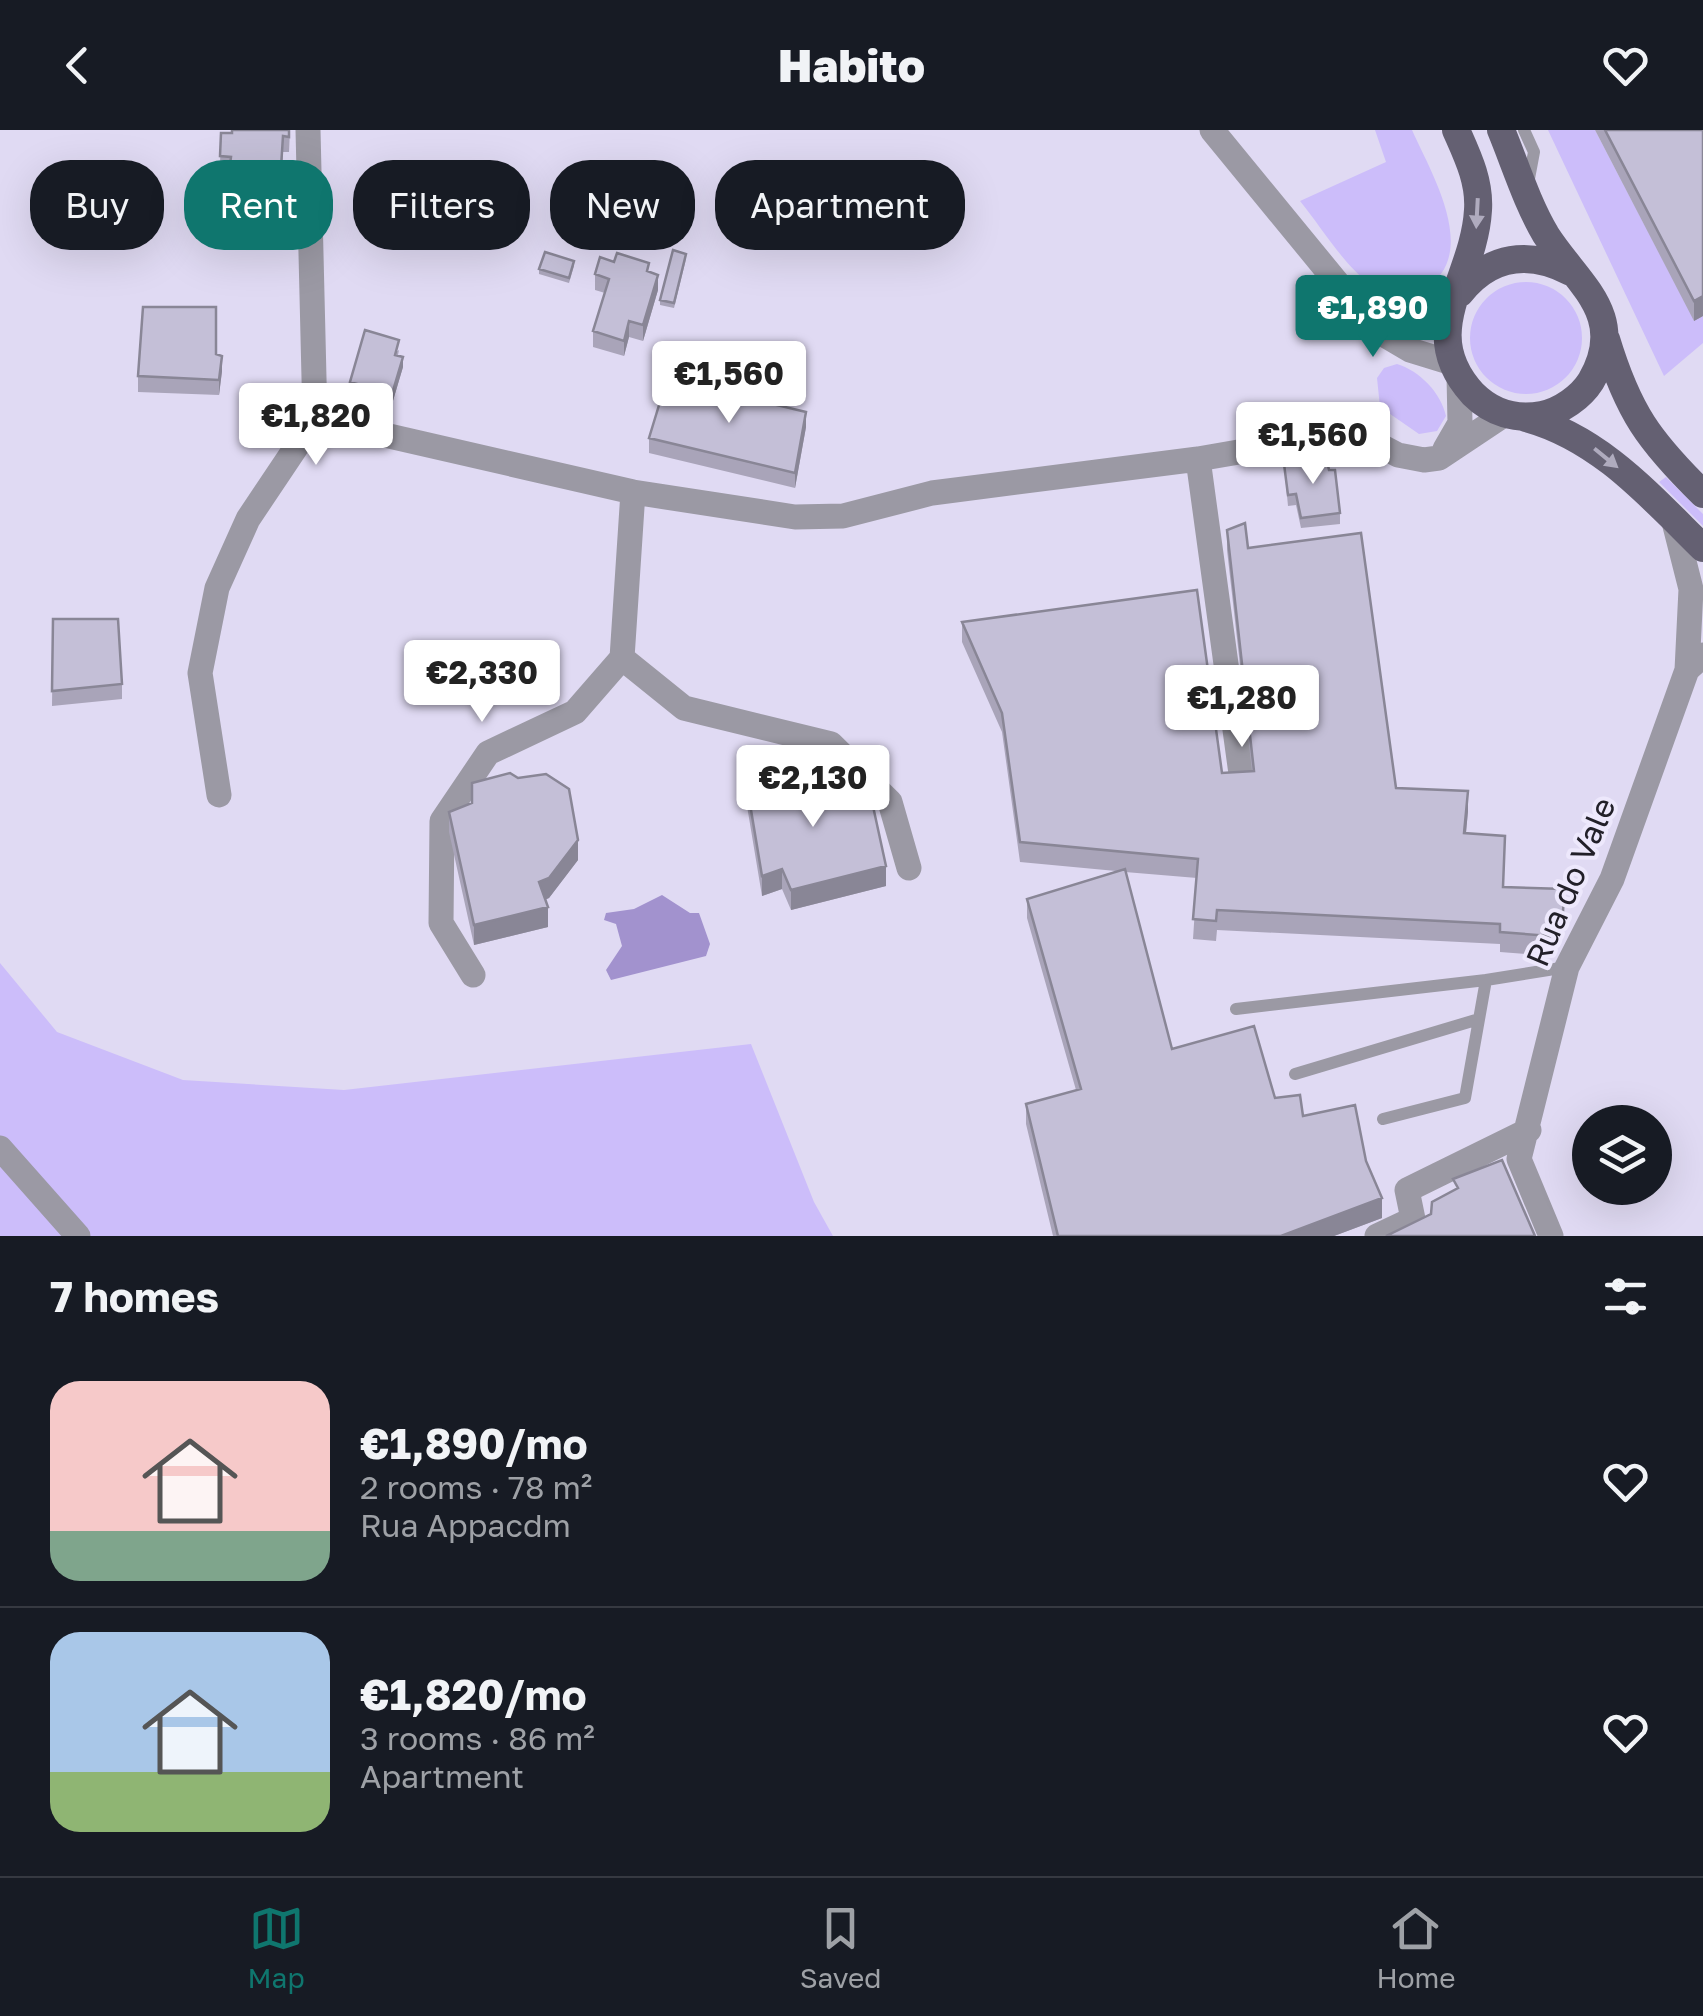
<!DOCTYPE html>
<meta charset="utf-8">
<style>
:root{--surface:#171b24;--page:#242831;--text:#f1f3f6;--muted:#9ea1a6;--line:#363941;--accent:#0f766e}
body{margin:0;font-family:"Golos Text",sans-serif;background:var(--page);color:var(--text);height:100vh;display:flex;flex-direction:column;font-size:38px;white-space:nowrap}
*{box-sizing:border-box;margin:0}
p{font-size:32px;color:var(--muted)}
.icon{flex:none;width:55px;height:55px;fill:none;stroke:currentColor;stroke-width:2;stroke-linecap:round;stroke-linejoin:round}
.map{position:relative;height:1106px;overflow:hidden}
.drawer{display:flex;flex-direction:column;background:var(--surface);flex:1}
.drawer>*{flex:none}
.top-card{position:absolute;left:30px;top:30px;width:1000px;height:90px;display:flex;gap:20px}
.tools{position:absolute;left:1572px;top:975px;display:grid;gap:20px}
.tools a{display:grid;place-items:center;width:100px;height:100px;border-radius:50%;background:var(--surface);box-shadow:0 10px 40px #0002;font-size:50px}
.price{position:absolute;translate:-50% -85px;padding:0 22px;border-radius:10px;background:#fff;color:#222;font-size:32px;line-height:65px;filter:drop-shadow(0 2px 5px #0008)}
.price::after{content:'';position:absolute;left:50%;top:60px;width:30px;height:22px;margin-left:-15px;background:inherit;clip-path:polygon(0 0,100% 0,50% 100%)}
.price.current{background:var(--accent);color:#fff}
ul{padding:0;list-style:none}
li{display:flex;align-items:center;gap:30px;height:250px;padding:0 50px}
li+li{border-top:2px solid var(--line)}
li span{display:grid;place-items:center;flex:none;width:280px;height:200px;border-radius:30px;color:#555}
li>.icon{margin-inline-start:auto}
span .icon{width:120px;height:120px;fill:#fffc;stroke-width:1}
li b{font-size:42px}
h2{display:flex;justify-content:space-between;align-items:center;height:120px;padding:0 50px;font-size:42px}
.chip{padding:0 35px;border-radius:40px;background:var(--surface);box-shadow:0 10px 40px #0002;font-size:35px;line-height:90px}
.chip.current{background:var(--accent);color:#fff}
header{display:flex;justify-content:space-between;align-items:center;height:130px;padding:0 50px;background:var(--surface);font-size:45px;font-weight:800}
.dock{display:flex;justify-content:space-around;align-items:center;height:140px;border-top:2px solid var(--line);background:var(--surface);font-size:28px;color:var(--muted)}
.dock a{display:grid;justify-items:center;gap:5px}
.dock .current{color:var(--accent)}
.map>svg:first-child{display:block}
.green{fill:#ccbdfa}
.water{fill:#a292ce}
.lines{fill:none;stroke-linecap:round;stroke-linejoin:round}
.service{stroke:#9b99a4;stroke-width:12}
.minor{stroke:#9b99a4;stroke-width:25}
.primary{stroke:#646072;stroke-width:28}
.wall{fill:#a9a4b9}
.shaded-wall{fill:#898696}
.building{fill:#c4bfd7;stroke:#898696;stroke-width:2.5}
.oneway{fill:#afabbe}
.labels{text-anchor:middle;stroke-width:8;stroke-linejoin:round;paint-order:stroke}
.street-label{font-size:32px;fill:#222029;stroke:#ede8fc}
</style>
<header><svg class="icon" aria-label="back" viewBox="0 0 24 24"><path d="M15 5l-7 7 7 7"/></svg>Habito<svg class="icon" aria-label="heart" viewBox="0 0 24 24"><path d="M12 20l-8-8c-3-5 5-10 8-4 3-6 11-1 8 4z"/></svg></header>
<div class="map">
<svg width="1703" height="1106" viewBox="0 0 1703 1106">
<rect width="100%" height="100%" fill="#e0daf3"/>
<path class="green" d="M 1375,0 L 1412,0 C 1431,43 1483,127 1422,160 C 1406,169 1385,164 1370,154 C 1343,134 1322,98 1300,71 L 1386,32 Z
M 1548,0 L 1595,0 L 1694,190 L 1703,186 L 1703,213 L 1664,246 Z
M1470 208a56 56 0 1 1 112 0a56 56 0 1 1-112 0Z
M 1397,234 C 1420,241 1441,263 1446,286 L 1437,301 L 1419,304 L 1380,277 L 1377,248 L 1384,238 Z
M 1666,347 L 1703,384 L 1703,396 L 1659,352 Z
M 0,833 L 57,902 L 183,950 L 344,960 L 751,914 L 814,1072 L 833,1106 L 0,1106 Z"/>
<path class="water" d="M 662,765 L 690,783 L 699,783 L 710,814 L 706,826 L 611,850 L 606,840 L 622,816 L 616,794 L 604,790 L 606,783 L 634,779 Z"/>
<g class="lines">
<path class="service" d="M 1524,0 L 1534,22 L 1528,54
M 1236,879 L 1486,850
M 1295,944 L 1479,889
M 1383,989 L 1465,968 L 1486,850 L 1567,837"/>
<path class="minor" d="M 1212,0 L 1376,200 L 1410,220 L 1449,232
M 1346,163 L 1418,186 L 1447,188
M 315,289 L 633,362 L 795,387 L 843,386 L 932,363 L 1198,329 L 1354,302 L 1398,325 L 1424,330 L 1439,328 L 1505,284
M 1445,319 L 1460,293 L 1459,246
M 1198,329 L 1242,651
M 1673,388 L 1691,459 L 1687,540 L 1703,525
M 622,528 L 684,578 L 831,614 L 890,672 L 909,738
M 219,665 L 200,543 L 217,458 L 248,389 L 315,289 L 308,0
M 473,845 L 441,793 L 442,691 L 488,623 L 575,582 L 622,528 L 633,362
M 0,1018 L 78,1106
M 1377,1106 L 1413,1089 L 1407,1060 L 1529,1000
M 1551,1106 L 1519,1029 L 1567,837 L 1612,749 L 1687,540"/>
<path class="primary" d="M 1456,0 C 1467,25 1480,51 1478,80 C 1474,151 1415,201 1473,264 C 1492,283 1516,290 1542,285 C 1561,281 1581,267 1591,251 C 1629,185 1578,155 1546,105 C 1527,73 1515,34 1501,0
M 1460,163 C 1490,125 1529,120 1571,142
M 1606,209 C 1628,282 1649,311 1703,364
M 1526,288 C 1600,308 1650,366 1703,418"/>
</g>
<path class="wall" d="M 290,0 L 289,22 L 283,22 L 281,53 L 289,68 L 288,90 L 212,86 L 212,34 L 220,35 L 221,3 Z
M 1595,0 L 1703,0 L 1703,186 L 1694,191 Z
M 619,83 L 611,118 L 594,114 L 594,109 Z
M 686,129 L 674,178 L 660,175 L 660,170 Z
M 574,136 L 569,153 L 539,144 L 539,139 Z
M 649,142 L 658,160 L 643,211 L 629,207 L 624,226 L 593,217 L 593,201 L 605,163 L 595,160 L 595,144 Z
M 399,220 L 398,225 L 403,237 L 392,274 L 350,262 L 350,252 Z
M 216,224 L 222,241 L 219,265 L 138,262 L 138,246 Z
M 806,297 L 795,358 L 649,323 L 649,308 Z
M 1284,334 L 1329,340 L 1340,383 L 1340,394 L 1301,398 L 1296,375 L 1288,376 Z
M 1227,400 L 1248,418 L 1396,658 L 1468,681 L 1466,703 L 1504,757 L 1564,759 L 1563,803 L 1551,804 L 1550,826 L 1500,822 L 1500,814 L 1217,800 L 1216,811 L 1193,809 L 1197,748 L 1125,742 L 1172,919 L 1275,968 L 1366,1031 L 1382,1088 L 1334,1106 L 1053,1106 L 1026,994 L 1026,974 L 1076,960 L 1027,788 L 1027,769 L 1116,741 L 1020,732 L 1002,602 L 962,512 L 962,492 L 1222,643 L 1252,641 L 1227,420 Z
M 53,489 L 122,554 L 122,569 L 52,576 Z
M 747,656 L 886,756 L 791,780 L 782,759 L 762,766 L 747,676 Z
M 449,682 L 578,730 L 549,768 L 545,770 L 548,797 L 474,815 L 449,702 Z"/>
<path class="shaded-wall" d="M 658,145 L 658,160 L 643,211 L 643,195 Z
M 1703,166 L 1703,186 L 1694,191 L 1694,171 Z
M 629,191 L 629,207 L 624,226 L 624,211 Z
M 222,226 L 222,241 L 219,265 L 219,250 Z
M 403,227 L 403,237 L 392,274 L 392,264 Z
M 806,282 L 806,297 L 795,358 L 795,343 Z
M 1468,661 L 1468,681 L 1464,723 L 1464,703 Z
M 578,710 L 578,730 L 549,768 L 539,772 L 539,752 Z
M 886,736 L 886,756 L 791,780 L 791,760 Z
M 782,739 L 782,759 L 762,766 L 762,746 Z
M 548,777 L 548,797 L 474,815 L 474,795 Z
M 1382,1068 L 1382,1088 L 1334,1106 L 1281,1106 Z"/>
<path class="building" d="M 232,0 L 289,0 L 289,7 L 283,6 L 280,53 L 289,53 L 288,75 L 212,70 L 213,59 L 221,59 L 222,45 L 211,45 L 212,34 L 230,35 L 231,27 L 220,26 L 221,3 L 232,3 Z
M 1605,0 L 1703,0 L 1703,166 L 1694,171 Z
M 603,74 L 619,78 L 611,113 L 594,109 Z
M 673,120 L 686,124 L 674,173 L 660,170 Z
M 545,122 L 574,131 L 569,148 L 539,139 Z
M 617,123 L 649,133 L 647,141 L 658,145 L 643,195 L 629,191 L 624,211 L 593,201 L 609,149 L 595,144 L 600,127 L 614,132 Z
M 143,177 L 216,177 L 216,224 L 222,226 L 219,250 L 138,246 Z
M 365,200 L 399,210 L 395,225 L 403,227 L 392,264 L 350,252 Z
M 667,249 L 806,282 L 795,343 L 649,308 Z
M 1326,326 L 1329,340 L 1335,340 L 1340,383 L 1301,388 L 1296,364 L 1288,365 L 1284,334 Z
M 1245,393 L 1248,418 L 1361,403 L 1396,658 L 1468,661 L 1464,703 L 1505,706 L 1503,757 L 1564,759 L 1563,783 L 1551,784 L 1550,806 L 1500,802 L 1500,794 L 1217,780 L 1216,791 L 1193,789 L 1198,729 L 1020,712 L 1002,583 L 962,492 L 1197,460 L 1222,643 L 1254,641 L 1227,400 Z
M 53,489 L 118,489 L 122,554 L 52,561 Z
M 814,638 L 849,672 L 871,667 L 886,736 L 791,760 L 782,739 L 762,746 L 747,656 Z
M 510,643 L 518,648 L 546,644 L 569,659 L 578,710 L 549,748 L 539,752 L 548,777 L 474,795 L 449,682 L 472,673 L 472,653 Z
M 1125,739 L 1172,919 L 1254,896 L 1275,968 L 1300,965 L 1303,986 L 1355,975 L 1366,1031 L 1382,1068 L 1281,1106 L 1058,1106 L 1026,974 L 1081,959 L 1027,769 Z
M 1502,1030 L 1535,1106 L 1386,1106 L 1431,1084 L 1432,1072 L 1458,1058 L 1453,1049 Z"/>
<defs><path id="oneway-solid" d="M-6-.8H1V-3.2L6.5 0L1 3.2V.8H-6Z" transform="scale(2.5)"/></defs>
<g class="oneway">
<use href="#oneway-solid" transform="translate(1477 83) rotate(93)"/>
<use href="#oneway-solid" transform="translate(1606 328) rotate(39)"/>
</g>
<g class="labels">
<g class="street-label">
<text transform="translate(1571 752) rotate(-67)" y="11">Rua do Vale</text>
</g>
</g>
</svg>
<div class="tools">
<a><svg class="icon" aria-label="layers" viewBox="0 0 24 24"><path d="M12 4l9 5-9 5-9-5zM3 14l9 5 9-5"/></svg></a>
</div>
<b class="price current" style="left:1373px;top:230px">€1,890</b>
<b class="price" style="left:729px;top:296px">€1,560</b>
<b class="price" style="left:316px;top:338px">€1,820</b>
<b class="price" style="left:1313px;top:357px">€1,560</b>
<b class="price" style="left:482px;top:595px">€2,330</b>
<b class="price" style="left:1242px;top:620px">€1,280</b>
<b class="price" style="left:813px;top:700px">€2,130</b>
<div class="top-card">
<a class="chip">Buy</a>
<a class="chip current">Rent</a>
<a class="chip">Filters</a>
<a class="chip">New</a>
<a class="chip">Apartment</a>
</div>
</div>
<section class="drawer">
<h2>7 homes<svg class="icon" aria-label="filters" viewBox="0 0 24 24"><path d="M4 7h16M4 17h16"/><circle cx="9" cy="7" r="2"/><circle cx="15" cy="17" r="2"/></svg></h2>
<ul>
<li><span style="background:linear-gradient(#f6c9c9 75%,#7fa58c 0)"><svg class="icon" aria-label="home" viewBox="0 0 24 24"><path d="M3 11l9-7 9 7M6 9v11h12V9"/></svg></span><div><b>€1,890/mo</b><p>2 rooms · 78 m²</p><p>Rua Appacdm</p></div><svg class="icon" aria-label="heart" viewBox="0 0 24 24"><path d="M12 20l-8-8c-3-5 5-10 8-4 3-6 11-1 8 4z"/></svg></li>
<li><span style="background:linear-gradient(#a9c7e8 70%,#8fb573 0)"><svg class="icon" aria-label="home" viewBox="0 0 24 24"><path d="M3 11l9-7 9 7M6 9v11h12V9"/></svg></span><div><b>€1,820/mo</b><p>3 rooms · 86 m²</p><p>Apartment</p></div><svg class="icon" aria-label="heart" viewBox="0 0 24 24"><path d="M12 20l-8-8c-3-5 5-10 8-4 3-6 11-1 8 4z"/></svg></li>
</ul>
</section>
<nav class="dock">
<a class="current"><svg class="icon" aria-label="map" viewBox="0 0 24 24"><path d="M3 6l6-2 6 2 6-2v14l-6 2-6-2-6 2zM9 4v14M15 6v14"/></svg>Map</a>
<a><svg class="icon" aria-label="saved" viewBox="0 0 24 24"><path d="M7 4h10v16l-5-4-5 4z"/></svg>Saved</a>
<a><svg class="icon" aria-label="home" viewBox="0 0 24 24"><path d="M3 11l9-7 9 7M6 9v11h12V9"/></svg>Home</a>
</nav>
